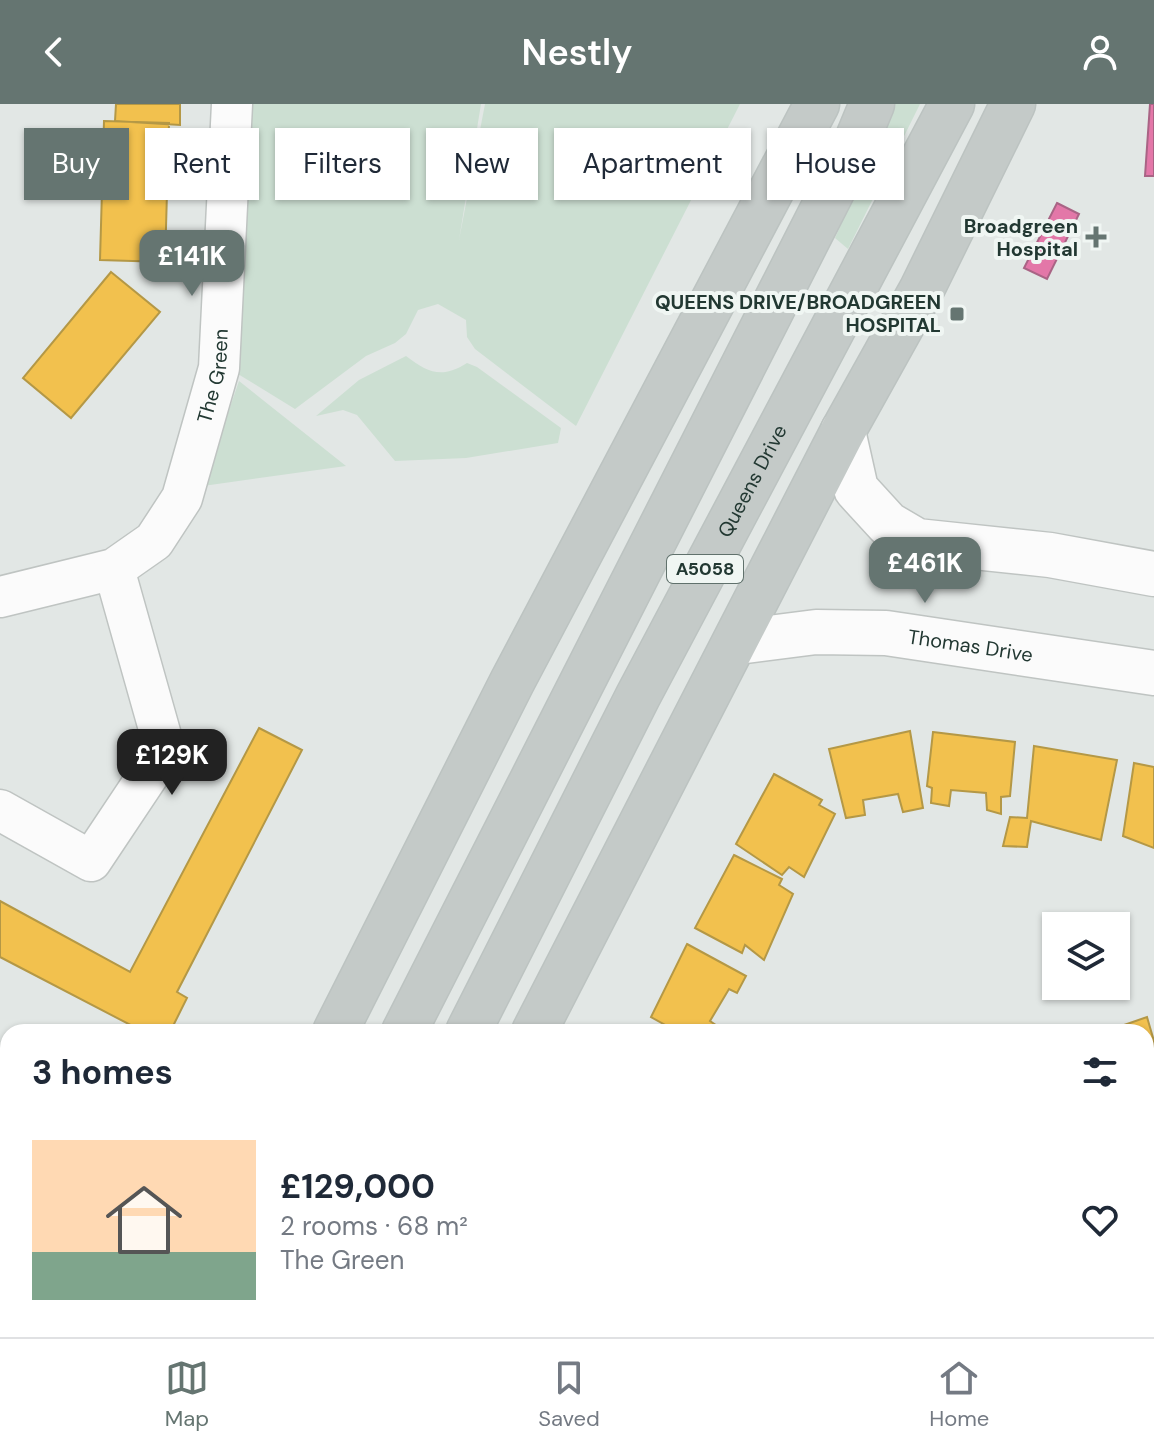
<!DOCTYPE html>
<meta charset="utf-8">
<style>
:root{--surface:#fff;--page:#f6f6f7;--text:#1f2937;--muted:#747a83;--line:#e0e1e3;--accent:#657571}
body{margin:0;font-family:"DM Sans",sans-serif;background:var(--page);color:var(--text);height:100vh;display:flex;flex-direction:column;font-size:30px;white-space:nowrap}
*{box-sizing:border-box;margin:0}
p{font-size:26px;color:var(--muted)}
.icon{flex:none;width:44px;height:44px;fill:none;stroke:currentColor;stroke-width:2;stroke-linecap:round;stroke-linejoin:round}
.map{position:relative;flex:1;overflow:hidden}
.sheet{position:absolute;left:0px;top:920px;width:1154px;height:314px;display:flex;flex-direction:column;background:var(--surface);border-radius:24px 24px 0 0;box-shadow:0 2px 6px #0004}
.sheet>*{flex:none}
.top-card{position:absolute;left:24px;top:24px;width:1106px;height:72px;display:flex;gap:16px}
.fabs{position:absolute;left:1042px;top:808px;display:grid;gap:16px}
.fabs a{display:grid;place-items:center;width:88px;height:88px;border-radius:0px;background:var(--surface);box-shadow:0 2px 6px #0004;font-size:40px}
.price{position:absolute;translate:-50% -68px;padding:0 18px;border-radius:16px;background:var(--accent);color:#fff;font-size:26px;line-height:52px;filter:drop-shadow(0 2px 4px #0008)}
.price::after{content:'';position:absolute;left:50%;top:48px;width:24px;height:18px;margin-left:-12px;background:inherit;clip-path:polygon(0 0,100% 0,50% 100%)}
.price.selected{background:#222;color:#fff}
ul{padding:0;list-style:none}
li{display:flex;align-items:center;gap:24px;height:200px;padding:0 32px}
li span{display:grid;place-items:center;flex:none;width:224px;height:160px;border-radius:0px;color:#555}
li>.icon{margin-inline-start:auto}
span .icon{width:96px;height:96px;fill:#fffc;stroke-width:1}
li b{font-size:34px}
h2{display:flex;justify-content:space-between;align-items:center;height:96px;padding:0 32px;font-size:34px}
.pill{padding:0 28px;border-radius:0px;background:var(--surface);box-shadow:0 2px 6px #0004;font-size:28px;line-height:72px}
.pill.selected{background:var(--accent);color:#fff}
header{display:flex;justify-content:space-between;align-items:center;height:104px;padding:0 32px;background:var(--accent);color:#fff;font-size:36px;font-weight:600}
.menu{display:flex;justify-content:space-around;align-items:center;height:112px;border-top:2px solid var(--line);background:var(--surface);font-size:22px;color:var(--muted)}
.menu a{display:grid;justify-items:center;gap:4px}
.menu .selected{color:var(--accent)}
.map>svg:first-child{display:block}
.green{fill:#ccdfd2}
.homes{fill:#f2c14e;stroke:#b49846;stroke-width:2}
.health{fill:#e377a8;stroke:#a96485;stroke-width:2}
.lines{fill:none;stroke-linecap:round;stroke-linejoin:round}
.minor-casing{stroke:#bfc4c2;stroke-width:43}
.tertiary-casing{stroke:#bfc4c2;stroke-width:47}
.trunk-casing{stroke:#bcc3c1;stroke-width:47}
.minor{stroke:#fbfbfb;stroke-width:40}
.tertiary{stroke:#fbfbfb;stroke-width:44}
.trunk{stroke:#c4cac8;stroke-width:44}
.poi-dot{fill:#657571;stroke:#f0f6f3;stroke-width:3}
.labels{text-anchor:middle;stroke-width:8;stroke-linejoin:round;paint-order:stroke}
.shield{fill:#f0f6f3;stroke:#60716c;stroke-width:2}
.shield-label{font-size:18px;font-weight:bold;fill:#223832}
.poi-label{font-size:20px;font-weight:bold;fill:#223832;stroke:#f0f6f3;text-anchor:end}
.street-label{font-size:20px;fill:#223832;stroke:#f0f6f3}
</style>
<header><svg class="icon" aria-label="back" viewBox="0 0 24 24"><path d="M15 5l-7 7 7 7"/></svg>Nestly<svg class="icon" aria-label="person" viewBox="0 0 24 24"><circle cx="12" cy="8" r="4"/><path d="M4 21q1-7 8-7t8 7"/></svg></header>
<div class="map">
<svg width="1154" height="1233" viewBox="0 0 1154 1233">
<rect width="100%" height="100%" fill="#e2e7e5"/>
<path class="green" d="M 245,0 L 481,0 L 459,136 L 485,0 L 740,0 L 576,322 L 475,245 L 467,233 L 466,216 L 438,200 L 418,206 L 406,230 L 395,239 L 366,252 L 295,305 L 238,270 Z
M 895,0 L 920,0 L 848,145 L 835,134 Z
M 406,252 C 428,269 442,275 467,259 L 477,263 L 561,324 L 558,339 L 466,354 L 395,357 L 357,311 L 343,306 L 316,312 L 359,276 Z
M 239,277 L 346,362 L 203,382 Z"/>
<path class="homes" d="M 116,0 L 180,0 L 180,21 L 115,17 Z
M 104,17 L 169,19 L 165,158 L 100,156 Z
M 111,168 L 160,208 L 71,314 L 23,274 Z
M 259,624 L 302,646 L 177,888 L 187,894 L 170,928 L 144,928 L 0,853 L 0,797 L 130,868 Z
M 910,627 L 923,704 L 903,708 L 898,690 L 863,696 L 865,711 L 846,714 L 829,645 Z
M 933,628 L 1015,638 L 1010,692 L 1001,693 L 1001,710 L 987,706 L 986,689 L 951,686 L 949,702 L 931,699 L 932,684 L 927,682 Z
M 1034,642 L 1117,656 L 1101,736 L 1031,717 L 1027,743 L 1003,742 L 1010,713 L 1027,714 Z
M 1134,659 L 1154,663 L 1154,744 L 1123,732 Z
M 774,670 L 822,696 L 819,701 L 835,710 L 804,773 L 789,763 L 782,771 L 736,740 Z
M 734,751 L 782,775 L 779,781 L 793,790 L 764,856 L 745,841 L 742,849 L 695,824 Z
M 687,840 L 746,872 L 737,889 L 729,885 L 710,917 L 726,928 L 678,928 L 651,913 Z
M 1147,913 L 1154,937 L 1154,965 L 1146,968 L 1146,928 L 1104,928 Z
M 1154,1098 L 1154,1177 L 1151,1178 L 1146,1158 L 1146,1100 Z
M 487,1226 L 549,1226 L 556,1230 L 556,1233 L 483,1233 Z
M 738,1226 L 765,1226 L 781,1233 L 735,1233 Z
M 976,1226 L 1070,1226 L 1064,1233 L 969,1233 Z"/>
<path class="health" d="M 1150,0 L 1154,0 L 1154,72 L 1145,72 Z
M 1057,99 L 1079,110 L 1047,175 L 1024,164 Z"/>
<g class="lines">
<g class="minor-casing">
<g id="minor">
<path id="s1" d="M 0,493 L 114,465 L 154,437 L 182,394 L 219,264 L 232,0"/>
<path d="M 0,706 L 91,757 L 165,646 L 114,465"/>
<path d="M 1146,1040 L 1154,1037"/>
<path d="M 893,1233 L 899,1226"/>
</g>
</g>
<g class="tertiary-casing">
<g id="tertiary">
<path d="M 843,327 L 856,385 L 888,420 L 917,437 L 1050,451 L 1154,470"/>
<path id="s2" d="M 738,538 L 816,528 L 886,529 L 1154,569"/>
</g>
</g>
<g class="trunk-casing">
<g id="trunk">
<path d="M 335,928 L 512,578 L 817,0"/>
<path d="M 404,928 L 853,46 L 872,0"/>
<path id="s3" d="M 468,928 L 638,592 L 952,0"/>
<path d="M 534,928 L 843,327 L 921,187 L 1013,0"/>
<path d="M 0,1017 L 8,1026"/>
<path d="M 0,1083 L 8,1102"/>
<path d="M 47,1226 L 49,1233"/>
<path d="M 186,1233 L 189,1226"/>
<path d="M 253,1233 L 257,1226"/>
<path d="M 310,1233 L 314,1226"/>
<path d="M 358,1233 L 362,1226"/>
</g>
</g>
<use href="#minor" class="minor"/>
<use href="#tertiary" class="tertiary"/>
<use href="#trunk" class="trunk"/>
</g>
<g class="poi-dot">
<path d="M1092 121h8v8h8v8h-8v8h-8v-8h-8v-8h8z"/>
<rect x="949" y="202" width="16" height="16" rx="4"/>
</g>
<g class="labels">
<rect class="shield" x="667" y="451" width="76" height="28" rx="6"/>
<g class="shield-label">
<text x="705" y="471">A5058</text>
</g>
<g class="poi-label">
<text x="1078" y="129">Broadgreen<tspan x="1078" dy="23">Hospital</tspan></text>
<text x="941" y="205">QUEENS DRIVE/BROADGREEN<tspan x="941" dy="23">HOSPITAL</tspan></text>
</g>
<g class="street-label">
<text dy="7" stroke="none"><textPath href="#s1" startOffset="344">The Green</textPath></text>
<text dy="7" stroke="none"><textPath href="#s3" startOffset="620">Queens Drive</textPath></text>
<text dy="7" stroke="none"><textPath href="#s2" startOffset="234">Thomas Drive</textPath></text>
</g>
</g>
</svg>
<div class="fabs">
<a><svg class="icon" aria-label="layers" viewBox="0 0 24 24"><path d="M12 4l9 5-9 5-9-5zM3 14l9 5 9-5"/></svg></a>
</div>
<b class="price" style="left:192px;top:194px">£141K</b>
<b class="price" style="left:925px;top:501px">£461K</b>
<b class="price selected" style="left:172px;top:693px">£129K</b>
<div class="top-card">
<a class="pill selected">Buy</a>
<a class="pill">Rent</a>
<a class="pill">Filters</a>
<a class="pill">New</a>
<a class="pill">Apartment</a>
<a class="pill">House</a>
</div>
<section class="sheet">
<h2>3 homes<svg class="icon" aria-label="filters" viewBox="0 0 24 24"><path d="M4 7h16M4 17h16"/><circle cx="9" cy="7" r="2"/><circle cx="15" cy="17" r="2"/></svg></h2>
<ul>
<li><span style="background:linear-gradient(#ffd9b3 70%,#7fa58c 0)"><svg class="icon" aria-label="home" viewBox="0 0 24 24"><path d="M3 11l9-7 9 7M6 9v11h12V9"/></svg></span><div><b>£129,000</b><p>2 rooms · 68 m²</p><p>The Green</p></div><svg class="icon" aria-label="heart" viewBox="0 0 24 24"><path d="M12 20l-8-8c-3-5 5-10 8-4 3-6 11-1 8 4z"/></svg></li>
</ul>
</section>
</div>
<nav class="menu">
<a class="selected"><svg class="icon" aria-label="map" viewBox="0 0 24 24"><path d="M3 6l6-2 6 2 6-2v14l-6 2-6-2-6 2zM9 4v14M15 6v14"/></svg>Map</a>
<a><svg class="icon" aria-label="saved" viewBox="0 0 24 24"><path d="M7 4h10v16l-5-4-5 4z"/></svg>Saved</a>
<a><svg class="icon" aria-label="home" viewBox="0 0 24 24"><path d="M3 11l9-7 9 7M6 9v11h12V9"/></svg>Home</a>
</nav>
